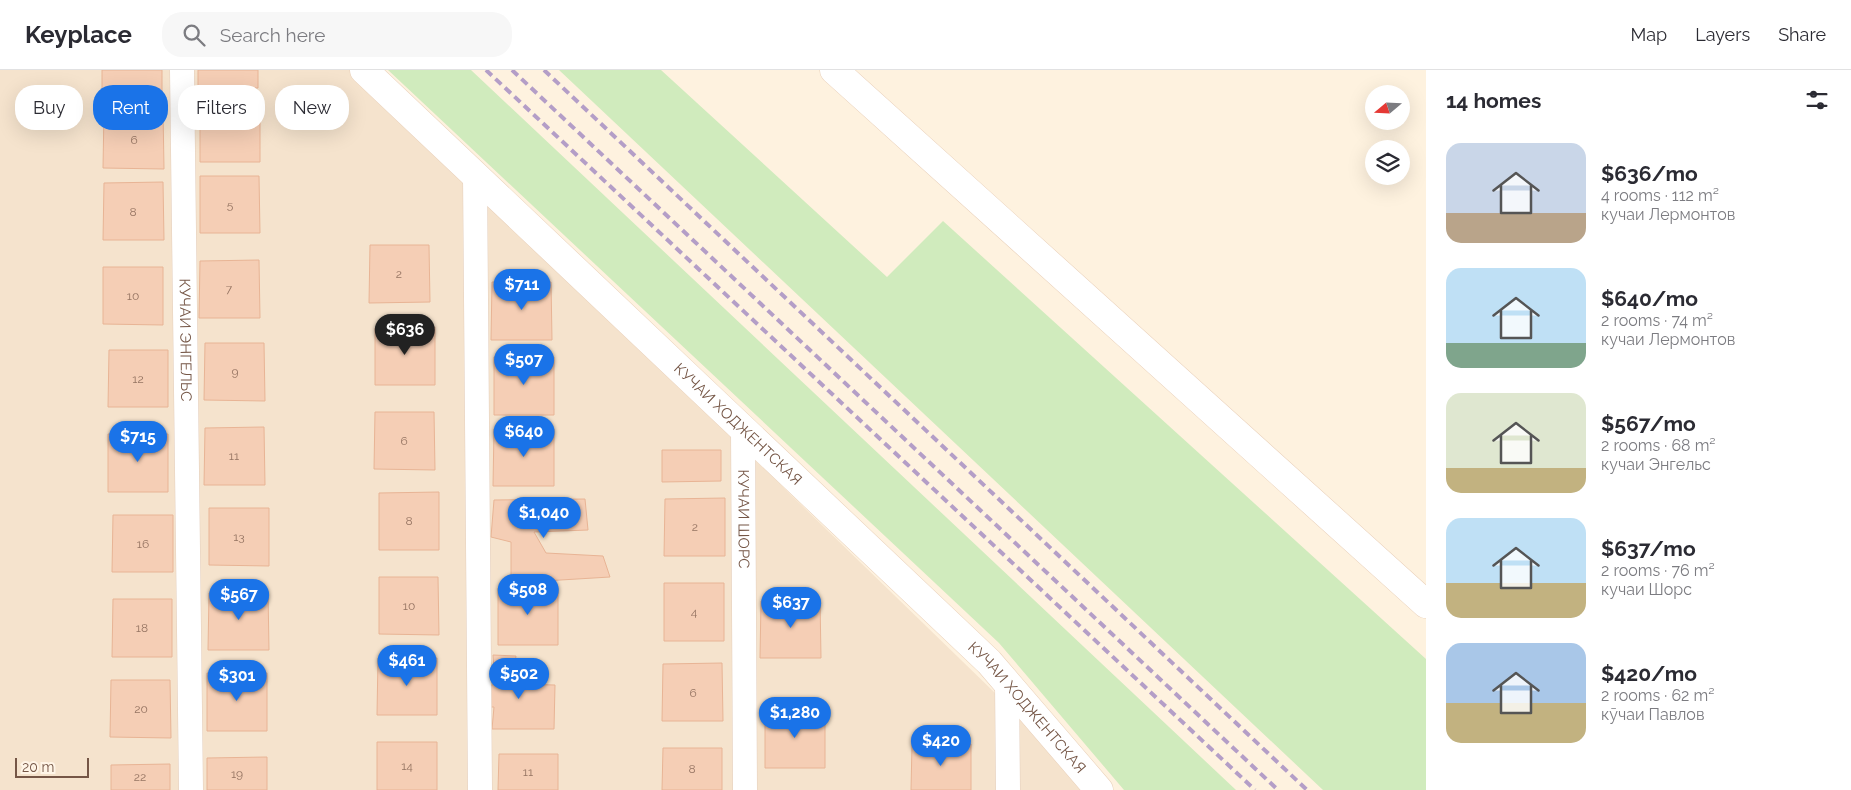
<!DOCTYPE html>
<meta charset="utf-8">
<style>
:root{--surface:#fff;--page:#f7f7f7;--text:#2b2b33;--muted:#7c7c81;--line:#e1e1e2;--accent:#1a73e8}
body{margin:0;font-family:Raleway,sans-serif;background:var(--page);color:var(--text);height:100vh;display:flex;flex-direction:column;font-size:19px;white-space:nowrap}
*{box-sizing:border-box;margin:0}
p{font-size:16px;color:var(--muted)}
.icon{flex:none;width:28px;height:28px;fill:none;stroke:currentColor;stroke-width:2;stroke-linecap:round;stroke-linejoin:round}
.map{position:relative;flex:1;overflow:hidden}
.side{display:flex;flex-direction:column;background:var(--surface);width:425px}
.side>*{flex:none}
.hud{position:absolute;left:15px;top:15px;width:475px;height:45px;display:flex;gap:10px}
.needle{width:32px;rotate:251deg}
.buttons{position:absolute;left:1365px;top:15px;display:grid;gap:10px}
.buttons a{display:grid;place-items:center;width:45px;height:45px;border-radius:50%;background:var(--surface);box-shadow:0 5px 20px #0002;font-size:25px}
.scale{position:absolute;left:15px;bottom:12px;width:74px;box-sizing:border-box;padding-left:5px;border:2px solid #755646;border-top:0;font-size:14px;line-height:18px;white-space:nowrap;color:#755646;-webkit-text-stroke:4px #fff5e7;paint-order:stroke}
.price{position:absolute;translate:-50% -42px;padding:0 11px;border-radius:18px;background:var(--accent);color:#fff;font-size:16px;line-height:32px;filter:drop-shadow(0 1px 2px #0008)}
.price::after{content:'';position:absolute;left:50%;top:30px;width:15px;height:11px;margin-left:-8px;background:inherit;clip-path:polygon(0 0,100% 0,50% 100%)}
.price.current{background:#222;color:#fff}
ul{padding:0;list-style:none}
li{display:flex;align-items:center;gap:15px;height:125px;padding:0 20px}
li span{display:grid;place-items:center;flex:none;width:140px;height:100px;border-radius:15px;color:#555}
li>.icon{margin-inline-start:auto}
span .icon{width:60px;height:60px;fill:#fffc;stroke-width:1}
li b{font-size:21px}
h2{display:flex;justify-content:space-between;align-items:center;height:60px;padding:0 20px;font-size:21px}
.pill{padding:0 18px;border-radius:20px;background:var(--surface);box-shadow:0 5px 20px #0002;font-size:18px;line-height:45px}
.pill.current{background:var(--accent);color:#fff}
header{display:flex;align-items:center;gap:30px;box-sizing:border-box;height:70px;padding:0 25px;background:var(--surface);border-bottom:1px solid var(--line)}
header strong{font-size:24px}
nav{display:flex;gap:28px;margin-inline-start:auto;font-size:18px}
.search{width:350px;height:45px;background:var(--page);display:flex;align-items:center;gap:12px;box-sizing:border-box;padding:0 18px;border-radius:20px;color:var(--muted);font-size:19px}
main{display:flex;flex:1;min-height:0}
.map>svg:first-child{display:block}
.residential{fill:#f5e3cd}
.green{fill:#d0ebbd}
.building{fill:#f5ceb5;stroke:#e8b495}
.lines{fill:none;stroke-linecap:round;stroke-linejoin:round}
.street-casing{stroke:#e4cfbe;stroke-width:25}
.secondary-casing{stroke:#e9d0ba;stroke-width:29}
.street{stroke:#fff;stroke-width:24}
.secondary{stroke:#fff;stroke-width:28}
.rail{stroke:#b49ec7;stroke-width:4;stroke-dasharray:8 5;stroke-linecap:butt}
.labels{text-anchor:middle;stroke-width:5;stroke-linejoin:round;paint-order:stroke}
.number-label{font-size:12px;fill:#957462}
.street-label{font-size:15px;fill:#755646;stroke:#fff5e7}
</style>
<header>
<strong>Keyplace</strong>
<div class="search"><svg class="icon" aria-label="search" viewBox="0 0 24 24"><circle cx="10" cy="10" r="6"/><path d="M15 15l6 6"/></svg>Search here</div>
<nav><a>Map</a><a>Layers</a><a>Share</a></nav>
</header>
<main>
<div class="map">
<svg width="1426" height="720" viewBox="0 0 1426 720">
<rect width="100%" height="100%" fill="#fef2df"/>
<path class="residential" d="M 0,0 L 353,0 L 1095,720 L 0,720 Z"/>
<path class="green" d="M 388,0 L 471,0 L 1236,720 L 1124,720 L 999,573 Z
M 559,0 L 661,0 L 887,207 L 943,151 L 1426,589 L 1426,720 L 1323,720 Z"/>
<path class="building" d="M 102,0 L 162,0 L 162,25 L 102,25 Z
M 198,0 L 258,0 L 258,18 L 198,18 Z
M 200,34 L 260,34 L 260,92 L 200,92 Z
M 104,41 L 163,41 L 164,99 L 103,98 Z
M 200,106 L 259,106 L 260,163 L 200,163 Z
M 163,112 L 164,170 L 103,170 L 104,113 Z
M 370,175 L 429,175 L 430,232 L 369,233 Z
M 259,190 L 260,248 L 199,248 L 200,191 Z
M 103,197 L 163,197 L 163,255 L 103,254 Z
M 492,212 L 551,212 L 552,270 L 491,270 Z
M 435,257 L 435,315 L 375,315 L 375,258 Z
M 205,273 L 264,273 L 265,331 L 204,330 Z
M 109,280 L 168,280 L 168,337 L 108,337 Z
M 494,287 L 554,287 L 554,345 L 494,345 Z
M 375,342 L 434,342 L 435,400 L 374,399 Z
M 264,357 L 265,415 L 204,415 L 205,358 Z
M 494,359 L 554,359 L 554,416 L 493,416 Z
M 108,364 L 168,364 L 168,422 L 108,422 Z
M 662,380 L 721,380 L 721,411 L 662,412 Z
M 439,422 L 439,480 L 379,480 L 379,423 Z
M 725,428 L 725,486 L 664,486 L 665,429 Z
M 585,429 L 588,460 L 534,462 L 546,483 L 603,486 L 610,507 L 511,513 L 511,472 L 491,467 L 494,430 Z
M 209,438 L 269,438 L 269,496 L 209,495 Z
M 113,445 L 173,445 L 173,502 L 112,502 Z
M 379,507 L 438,507 L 439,565 L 379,564 Z
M 664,513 L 724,513 L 724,571 L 664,571 Z
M 498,518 L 558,518 L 558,575 L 498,575 Z
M 268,522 L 269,580 L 208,580 L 209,523 Z
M 113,529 L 172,529 L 172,587 L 112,587 Z
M 820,530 L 821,588 L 760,588 L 761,531 Z
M 493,585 L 516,586 L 512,614 L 555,615 L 554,659 L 492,659 L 494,637 L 487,637 L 489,616 L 495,614 Z
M 378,588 L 437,588 L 437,645 L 377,645 Z
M 722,593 L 723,651 L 662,651 L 663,594 Z
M 207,603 L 267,603 L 267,661 L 207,661 Z
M 111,610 L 170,610 L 171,668 L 110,667 Z
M 825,640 L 825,698 L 765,698 L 765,641 Z
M 377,672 L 437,672 L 437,720 L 377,720 Z
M 971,674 L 971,720 L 911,720 L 912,675 Z
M 663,678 L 722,678 L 722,720 L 662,720 Z
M 499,684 L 558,684 L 558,720 L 498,720 Z
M 267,687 L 267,720 L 207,720 L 207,688 Z
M 170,694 L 170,720 L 111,720 L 111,695 Z"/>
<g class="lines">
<g class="street-casing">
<g id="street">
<path id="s1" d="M 182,0 L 191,720"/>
<path d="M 475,105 L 480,720"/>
<path id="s2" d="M 743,359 L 745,720"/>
<path d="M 1007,613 L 1008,720"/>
</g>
</g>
<g class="secondary-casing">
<g id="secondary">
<path id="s3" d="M 364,0 L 989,592 L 1099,720"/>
<path d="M 834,0 L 1426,534"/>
</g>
</g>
<use href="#street" class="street"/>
<use href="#secondary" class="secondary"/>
<path class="rail" d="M 486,0 L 1255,720
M 512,0 L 1278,720
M 544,0 L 1307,720"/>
</g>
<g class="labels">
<g class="number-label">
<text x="134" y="74">6</text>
<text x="230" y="139">5</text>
<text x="133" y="146">8</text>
<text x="399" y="208">2</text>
<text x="229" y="223">7</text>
<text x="133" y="230">10</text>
<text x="235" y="306">9</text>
<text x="138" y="313">12</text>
<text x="404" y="375">6</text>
<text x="234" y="390">11</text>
<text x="409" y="455">8</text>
<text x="695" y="461">2</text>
<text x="239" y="471">13</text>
<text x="143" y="478">16</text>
<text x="409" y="540">10</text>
<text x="694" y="546">4</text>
<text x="142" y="562">18</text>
<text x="693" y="627">6</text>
<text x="141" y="643">20</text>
<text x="407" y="700">14</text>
<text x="692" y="703">8</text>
<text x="528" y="706">11</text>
<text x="237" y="708">19</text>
<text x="140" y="711">22</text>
</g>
<g class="street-label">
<text dy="5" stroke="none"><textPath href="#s1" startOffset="270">КУЧАИ ЭНГЕЛЬС</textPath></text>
<text dy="5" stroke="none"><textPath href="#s3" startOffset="515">КУЧАИ ХОДЖЕНТСКАЯ</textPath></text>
<text dy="5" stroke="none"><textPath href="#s2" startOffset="90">КУЧАИ ШОРС</textPath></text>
<text dy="5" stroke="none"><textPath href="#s3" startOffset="920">КУЧАИ ХОДЖЕНТСКАЯ</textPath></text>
</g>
</g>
</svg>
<div class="buttons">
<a><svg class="needle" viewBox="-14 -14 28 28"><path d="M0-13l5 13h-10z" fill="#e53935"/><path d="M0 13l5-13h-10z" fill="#7c7c81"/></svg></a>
<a><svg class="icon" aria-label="layers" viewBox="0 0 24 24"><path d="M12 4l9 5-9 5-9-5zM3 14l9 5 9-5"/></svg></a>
</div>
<div class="scale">20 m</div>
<b class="price" style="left:522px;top:241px">$711</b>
<b class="price current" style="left:405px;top:286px">$636</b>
<b class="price" style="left:524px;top:316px">$507</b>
<b class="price" style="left:524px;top:388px">$640</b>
<b class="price" style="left:138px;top:393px">$715</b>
<b class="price" style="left:544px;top:469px">$1,040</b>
<b class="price" style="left:528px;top:546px">$508</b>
<b class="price" style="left:239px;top:551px">$567</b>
<b class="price" style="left:791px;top:559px">$637</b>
<b class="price" style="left:407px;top:617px">$461</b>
<b class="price" style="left:519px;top:630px">$502</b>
<b class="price" style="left:237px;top:632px">$301</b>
<b class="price" style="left:795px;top:669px">$1,280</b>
<b class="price" style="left:941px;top:697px">$420</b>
<div class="hud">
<a class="pill">Buy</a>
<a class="pill current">Rent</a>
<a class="pill">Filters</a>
<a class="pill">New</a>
</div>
</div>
<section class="side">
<h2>14 homes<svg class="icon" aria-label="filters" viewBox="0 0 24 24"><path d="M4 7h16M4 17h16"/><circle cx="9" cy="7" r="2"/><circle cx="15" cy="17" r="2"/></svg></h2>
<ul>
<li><span style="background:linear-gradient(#c9d6e8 70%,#b9a48a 0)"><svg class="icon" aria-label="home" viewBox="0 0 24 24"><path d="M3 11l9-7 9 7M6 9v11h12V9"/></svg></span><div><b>$636/mo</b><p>4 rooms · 112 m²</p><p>кучаи Лермонтов</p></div></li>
<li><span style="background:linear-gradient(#bfe0f5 75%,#7fa58c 0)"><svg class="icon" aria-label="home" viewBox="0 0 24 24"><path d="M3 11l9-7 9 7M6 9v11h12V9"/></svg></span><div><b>$640/mo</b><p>2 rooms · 74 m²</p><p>кучаи Лермонтов</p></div></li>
<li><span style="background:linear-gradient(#dfe7d0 75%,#c2b280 0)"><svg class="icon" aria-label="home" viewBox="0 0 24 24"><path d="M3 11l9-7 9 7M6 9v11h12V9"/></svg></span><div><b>$567/mo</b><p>2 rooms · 68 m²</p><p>кучаи Энгельс</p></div></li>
<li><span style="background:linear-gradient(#bfe0f5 65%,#c2b280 0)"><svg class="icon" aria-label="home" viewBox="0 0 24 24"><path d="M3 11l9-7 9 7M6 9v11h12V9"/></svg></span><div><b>$637/mo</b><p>2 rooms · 76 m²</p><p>кучаи Шорс</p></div></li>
<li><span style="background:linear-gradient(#a9c7e8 60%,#c2b280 0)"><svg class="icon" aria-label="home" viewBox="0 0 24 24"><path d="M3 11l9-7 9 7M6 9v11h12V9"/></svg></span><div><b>$420/mo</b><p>2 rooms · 62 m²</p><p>кӯчаи Павлов</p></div></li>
</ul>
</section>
</main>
